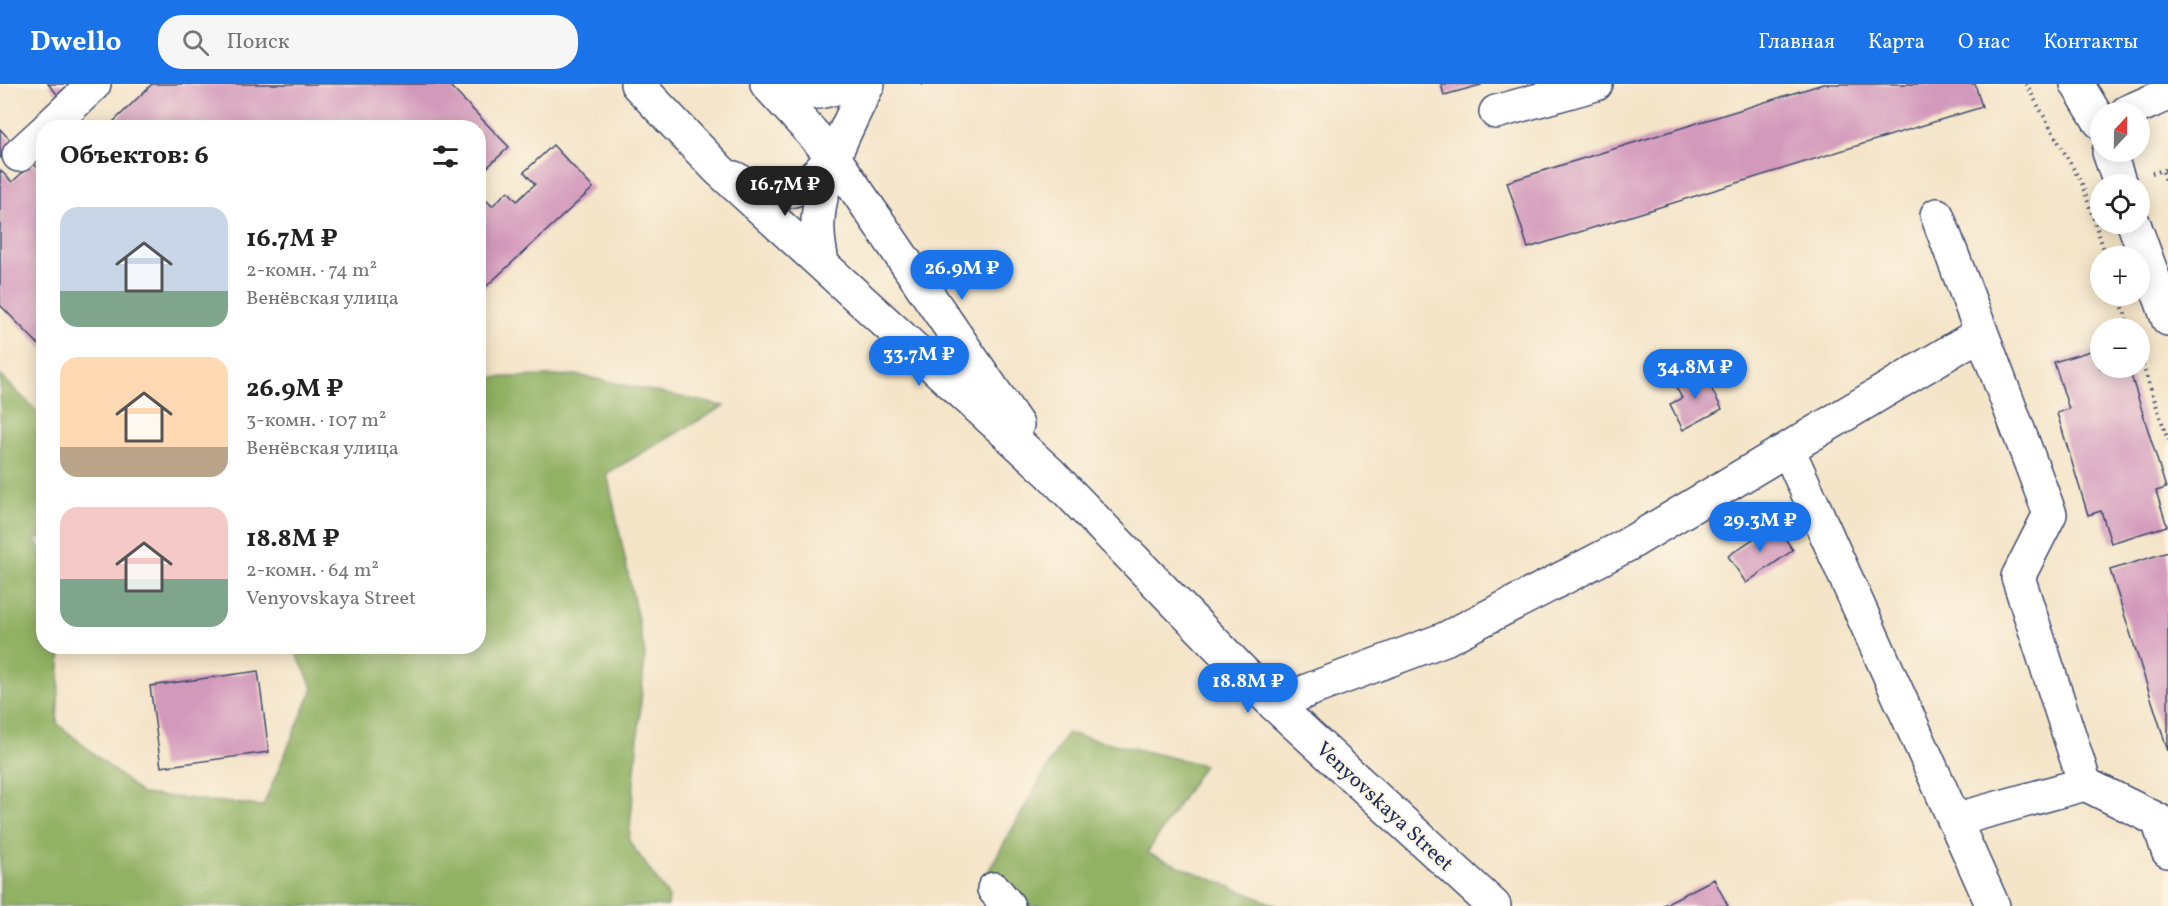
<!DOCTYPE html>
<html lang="ru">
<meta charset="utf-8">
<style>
:root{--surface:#fff;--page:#f6f6f6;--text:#222;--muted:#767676;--accent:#1a73e8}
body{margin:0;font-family:Vollkorn,serif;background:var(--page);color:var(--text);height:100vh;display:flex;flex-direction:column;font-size:22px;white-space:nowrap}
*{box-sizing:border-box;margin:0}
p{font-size:20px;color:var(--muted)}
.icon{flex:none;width:33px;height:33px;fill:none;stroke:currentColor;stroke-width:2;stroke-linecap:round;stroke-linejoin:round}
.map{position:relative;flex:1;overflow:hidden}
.panel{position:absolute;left:36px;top:36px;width:450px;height:534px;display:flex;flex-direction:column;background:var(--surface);border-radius:24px;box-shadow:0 3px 15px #0003}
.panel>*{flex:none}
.needle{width:39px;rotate:22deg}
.controls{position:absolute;left:2090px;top:18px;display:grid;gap:12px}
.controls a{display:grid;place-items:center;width:60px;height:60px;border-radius:50%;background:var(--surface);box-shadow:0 3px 15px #0003;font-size:30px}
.price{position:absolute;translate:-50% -51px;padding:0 14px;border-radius:21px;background:var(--accent);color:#fff;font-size:20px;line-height:39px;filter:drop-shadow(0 2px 3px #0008)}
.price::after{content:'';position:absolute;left:50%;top:36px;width:18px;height:14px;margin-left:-9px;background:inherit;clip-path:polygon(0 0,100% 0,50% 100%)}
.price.selected{background:#222;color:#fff}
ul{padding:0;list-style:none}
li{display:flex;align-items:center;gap:18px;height:150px;padding:0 24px}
li span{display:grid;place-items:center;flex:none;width:168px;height:120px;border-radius:18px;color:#555}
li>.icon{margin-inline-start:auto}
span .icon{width:72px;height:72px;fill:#fffc;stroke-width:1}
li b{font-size:26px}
h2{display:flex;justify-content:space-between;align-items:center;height:72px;padding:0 24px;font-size:26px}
header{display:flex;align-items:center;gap:36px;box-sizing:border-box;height:84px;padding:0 30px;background:var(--accent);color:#fff}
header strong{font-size:28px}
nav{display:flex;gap:33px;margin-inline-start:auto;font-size:21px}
.search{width:420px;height:54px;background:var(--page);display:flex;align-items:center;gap:15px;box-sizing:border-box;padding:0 21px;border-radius:24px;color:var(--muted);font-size:22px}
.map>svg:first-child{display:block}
.forest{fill:#91b164;stroke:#567061;stroke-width:1.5}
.building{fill:#d399bb}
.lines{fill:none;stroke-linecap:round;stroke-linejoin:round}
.minor-casing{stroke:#3c4a6e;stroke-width:36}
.path{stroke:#3c4a6e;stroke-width:4;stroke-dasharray:1.5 4.5;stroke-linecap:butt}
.minor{stroke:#fff;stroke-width:33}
.labels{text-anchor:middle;stroke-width:4.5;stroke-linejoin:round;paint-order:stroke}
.street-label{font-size:21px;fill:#1b2f5e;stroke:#fcf5e5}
</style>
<header>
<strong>Dwello</strong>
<div class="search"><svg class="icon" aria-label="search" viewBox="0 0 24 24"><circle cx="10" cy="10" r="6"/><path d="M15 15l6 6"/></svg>Поиск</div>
<nav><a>Главная</a><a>Карта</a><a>О нас</a><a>Контакты</a></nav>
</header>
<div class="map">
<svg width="2168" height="822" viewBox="0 0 2168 822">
<rect width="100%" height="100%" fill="#fcf5e5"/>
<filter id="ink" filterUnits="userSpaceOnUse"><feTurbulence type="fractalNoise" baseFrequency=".0167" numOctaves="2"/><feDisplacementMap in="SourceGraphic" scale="12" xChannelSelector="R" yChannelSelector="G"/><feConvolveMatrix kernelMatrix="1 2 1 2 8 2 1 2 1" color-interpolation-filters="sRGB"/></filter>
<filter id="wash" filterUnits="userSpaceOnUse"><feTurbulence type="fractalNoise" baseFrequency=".008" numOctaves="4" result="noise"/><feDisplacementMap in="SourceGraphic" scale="24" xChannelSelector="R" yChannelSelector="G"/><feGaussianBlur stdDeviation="1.35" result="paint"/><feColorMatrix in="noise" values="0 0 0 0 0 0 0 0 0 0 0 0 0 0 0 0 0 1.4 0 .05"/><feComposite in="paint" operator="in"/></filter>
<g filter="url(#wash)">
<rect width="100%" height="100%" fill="#f4e4c8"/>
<path class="forest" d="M 0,291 L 43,333 L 43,453 L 33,456 L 43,467 L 44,562 L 61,563 L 57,639 L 142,710 L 263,722 L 313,604 L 293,563 L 478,562 L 479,294 L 577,291 L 724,322 L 607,389 L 645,570 L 629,757 L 669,813 L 668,822 L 0,822 Z
M 1067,649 L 1204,681 L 1147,769 L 1278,822 L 993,822 L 978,805 Z"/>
<g id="blocks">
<path class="building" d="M 48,0 L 70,0 L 58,11 Z
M 152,0 L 448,0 L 509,63 L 478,92 L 478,44 L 107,44 Z
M 1441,0 L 1481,0 L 1481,1 L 1444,11 Z
M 1823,0 L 1975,0 L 1982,23 L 1528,164 L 1507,98 Z
M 0,45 L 14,60 L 0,74 Z
M 553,61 L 593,104 L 478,210 L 478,125 L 487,117 L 492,122 L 508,107 L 517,117 L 535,100 L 524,88 Z
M 33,79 L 44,90 L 44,266 L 0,221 L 0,86 L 12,98 Z
M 2100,264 L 2100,284 L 2115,284 L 2117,292 L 2130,288 L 2166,404 L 2156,407 L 2167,442 L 2111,459 L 2101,427 L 2088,431 L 2057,329 L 2069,325 L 2054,278 Z
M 1701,285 L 1722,325 L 1683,346 L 1670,320 L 1682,314 L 1674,300 Z
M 1775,440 L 1793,466 L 1746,499 L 1728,472 Z
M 2168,468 L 2168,667 L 2110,486 Z
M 258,587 L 269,668 L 161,683 L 150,602 Z
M 1714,795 L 1728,822 L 1661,822 Z"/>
</g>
</g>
<g filter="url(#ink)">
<use href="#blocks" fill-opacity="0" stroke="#3c4a6e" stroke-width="1.5"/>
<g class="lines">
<g class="minor-casing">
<path id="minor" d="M 637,0 L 719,86 L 1050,389 L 1275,621 L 1494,822
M 767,0 L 833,72 L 1017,341
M 774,0 C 799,13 821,10 847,0
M 2077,0 L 2100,38
M 1496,28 L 1596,0
M 2127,28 L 2168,10
M 48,44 L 94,0
M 2109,68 L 2120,100
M 19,71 L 44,48
M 734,94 C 780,119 801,112 833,72
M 1937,131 L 2050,430 L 2018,493 L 2085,700 L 2158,736 L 2168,767
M 2134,140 L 2168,235
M 822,180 C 821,170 818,159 818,148 C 815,101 848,42 868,0
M 1788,365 L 1993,822
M 1275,621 L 1309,606 L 1445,555 L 1627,461 L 1981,249
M 1954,736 L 2085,700
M 994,805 L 1008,822"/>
</g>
<path class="path" d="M 922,0 L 923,0
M 2026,0 L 2082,100 L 2106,172
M 2163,88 L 2168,104
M 2152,89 L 2168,85
M 2119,212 L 2130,244
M 2139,270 L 2168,356"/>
<use href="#minor" class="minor"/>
</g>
</g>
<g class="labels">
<g class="street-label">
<text transform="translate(1385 722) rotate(43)" y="7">Venyovskaya Street</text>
</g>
</g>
</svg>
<div class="controls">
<a><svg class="needle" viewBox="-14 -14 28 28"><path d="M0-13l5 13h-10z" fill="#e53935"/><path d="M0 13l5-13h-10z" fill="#767676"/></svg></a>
<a><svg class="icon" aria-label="locate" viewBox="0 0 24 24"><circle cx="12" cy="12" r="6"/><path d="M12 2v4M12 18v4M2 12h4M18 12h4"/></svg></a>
<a>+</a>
<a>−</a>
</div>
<b class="price selected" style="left:785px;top:133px">16.7M ₽</b>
<b class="price" style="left:962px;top:217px">26.9M ₽</b>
<b class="price" style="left:919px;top:303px">33.7M ₽</b>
<b class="price" style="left:1695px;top:316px">34.8M ₽</b>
<b class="price" style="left:1760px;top:469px">29.3M ₽</b>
<b class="price" style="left:1248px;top:630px">18.8M ₽</b>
<section class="panel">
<h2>Объектов: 6<svg class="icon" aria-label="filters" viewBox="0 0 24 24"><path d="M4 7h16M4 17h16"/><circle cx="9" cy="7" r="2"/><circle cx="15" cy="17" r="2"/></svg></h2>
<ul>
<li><span style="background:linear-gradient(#c9d6e8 70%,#7fa58c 0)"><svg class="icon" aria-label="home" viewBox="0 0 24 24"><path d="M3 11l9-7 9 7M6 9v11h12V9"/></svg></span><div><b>16.7M ₽</b><p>2-комн. · 74 m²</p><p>Венёвская улица</p></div></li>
<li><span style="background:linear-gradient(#ffd9b3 75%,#b9a48a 0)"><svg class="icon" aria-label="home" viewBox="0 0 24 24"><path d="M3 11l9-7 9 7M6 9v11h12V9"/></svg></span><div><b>26.9M ₽</b><p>3-комн. · 107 m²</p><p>Венёвская улица</p></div></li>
<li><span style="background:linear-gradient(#f6c9c9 60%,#7fa58c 0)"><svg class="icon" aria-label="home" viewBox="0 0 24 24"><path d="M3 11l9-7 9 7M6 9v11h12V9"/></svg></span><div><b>18.8M ₽</b><p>2-комн. · 64 m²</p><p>Venyovskaya Street</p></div></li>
</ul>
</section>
</div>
